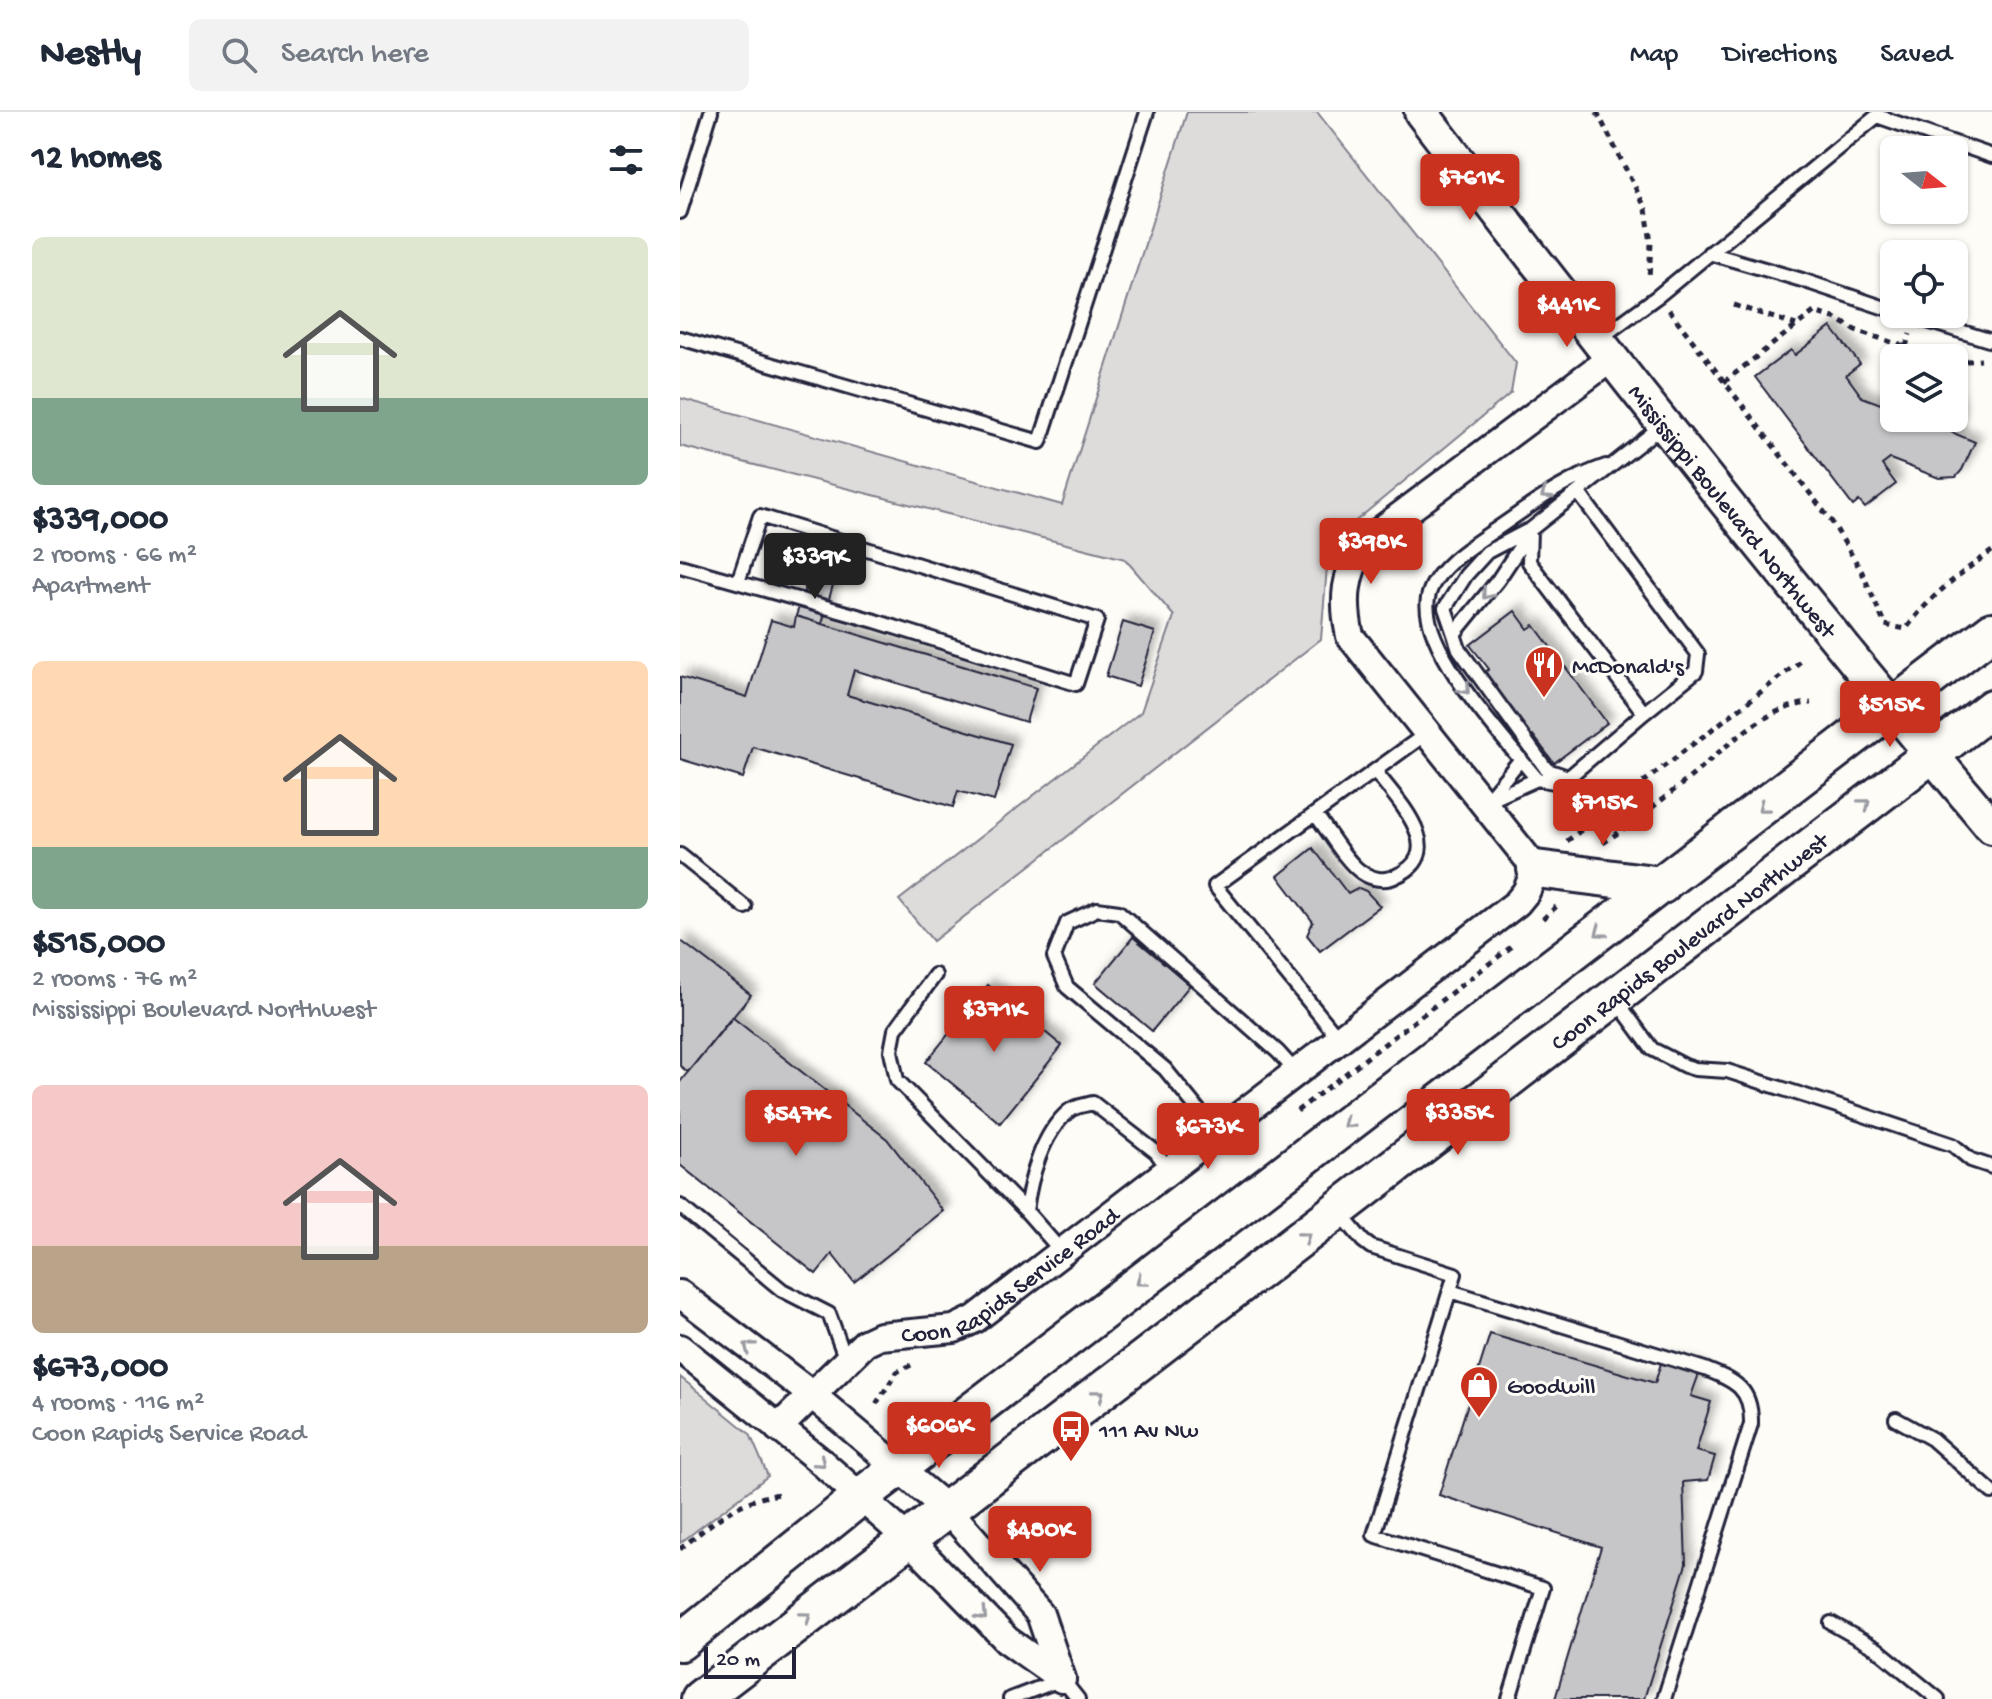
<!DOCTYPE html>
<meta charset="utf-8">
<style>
:root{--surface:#fff;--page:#f2f2f3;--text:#1f2937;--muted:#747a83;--line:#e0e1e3;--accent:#c8321e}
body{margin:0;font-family:"Gochi Hand",sans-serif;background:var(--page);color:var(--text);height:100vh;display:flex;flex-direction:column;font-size:30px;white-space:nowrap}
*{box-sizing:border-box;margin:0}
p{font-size:26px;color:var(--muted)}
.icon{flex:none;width:44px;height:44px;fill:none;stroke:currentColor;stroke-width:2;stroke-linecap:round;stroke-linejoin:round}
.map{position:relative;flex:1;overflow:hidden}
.drawer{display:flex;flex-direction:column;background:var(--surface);width:680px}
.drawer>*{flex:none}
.needle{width:52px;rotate:107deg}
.controls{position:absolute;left:1200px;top:24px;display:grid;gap:16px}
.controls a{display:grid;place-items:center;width:88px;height:88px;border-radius:12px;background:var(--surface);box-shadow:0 2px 6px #0004;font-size:40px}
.scale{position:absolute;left:24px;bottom:20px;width:92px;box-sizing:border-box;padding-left:8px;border:4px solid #22223b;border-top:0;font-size:22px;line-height:28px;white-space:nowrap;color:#22223b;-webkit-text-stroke:6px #fdfcf7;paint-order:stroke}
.price{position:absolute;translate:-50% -68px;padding:0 18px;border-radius:8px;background:var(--accent);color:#fff;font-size:26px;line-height:52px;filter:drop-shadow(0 2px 4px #0008)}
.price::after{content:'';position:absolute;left:50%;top:48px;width:24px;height:18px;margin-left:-12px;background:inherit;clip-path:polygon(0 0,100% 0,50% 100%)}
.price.selected{background:#222;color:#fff}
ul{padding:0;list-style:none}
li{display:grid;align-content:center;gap:16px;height:424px;padding:0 32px}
li span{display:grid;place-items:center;height:248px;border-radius:12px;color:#555}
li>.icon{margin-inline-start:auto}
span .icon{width:144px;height:144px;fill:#fffc;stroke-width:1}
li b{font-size:34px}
h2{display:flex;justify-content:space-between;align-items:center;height:96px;padding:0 32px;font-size:34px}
header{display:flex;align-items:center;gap:48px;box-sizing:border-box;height:112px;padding:0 40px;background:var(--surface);border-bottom:2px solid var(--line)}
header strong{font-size:38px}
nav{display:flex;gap:44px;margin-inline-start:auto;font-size:28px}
.search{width:560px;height:72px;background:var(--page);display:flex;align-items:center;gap:20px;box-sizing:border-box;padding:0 28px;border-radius:12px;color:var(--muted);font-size:30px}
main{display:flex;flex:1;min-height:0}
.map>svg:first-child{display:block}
.green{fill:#dddcdb;stroke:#807f8b;stroke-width:2}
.building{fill:#c6c6c8;stroke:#22223b;stroke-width:2;filter:url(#shadow)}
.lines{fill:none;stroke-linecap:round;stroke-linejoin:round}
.service-casing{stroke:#22223b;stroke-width:18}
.minor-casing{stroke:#22223b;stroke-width:32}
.tertiary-casing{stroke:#22223b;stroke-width:38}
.secondary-casing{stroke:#22223b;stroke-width:42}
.path{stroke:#22223b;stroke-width:5;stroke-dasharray:6 6;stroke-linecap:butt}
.service{stroke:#fdfcf7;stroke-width:12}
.minor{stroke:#fdfcf7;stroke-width:26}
.tertiary{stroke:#fdfcf7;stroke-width:32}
.secondary{stroke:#fdfcf7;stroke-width:36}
.oneway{stroke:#9a9aa2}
.labels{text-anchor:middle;stroke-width:6;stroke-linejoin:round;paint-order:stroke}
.street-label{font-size:24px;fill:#22223b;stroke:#fdfcf7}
.poi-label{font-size:24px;fill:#22223b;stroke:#fdfcf7;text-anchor:start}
</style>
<header>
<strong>Nestly</strong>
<div class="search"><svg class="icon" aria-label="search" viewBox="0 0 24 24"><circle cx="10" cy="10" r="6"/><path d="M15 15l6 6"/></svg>Search here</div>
<nav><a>Map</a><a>Directions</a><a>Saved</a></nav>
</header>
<main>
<section class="drawer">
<h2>12 homes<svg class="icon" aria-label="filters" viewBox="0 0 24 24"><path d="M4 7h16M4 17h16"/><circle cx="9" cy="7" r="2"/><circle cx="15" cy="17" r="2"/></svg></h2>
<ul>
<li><span style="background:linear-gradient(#dfe7d0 65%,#7fa58c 0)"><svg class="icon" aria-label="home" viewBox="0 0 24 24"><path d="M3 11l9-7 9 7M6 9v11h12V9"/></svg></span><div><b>$339,000</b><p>2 rooms · 66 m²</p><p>Apartment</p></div></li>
<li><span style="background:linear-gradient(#ffd9b3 75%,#7fa58c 0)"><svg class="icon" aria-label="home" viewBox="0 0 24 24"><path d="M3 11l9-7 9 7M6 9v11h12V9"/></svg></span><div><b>$515,000</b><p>2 rooms · 76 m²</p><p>Mississippi Boulevard Northwest</p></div></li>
<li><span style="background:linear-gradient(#f6c9c9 65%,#b9a48a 0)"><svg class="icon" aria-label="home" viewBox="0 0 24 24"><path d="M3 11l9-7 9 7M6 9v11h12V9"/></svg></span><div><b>$673,000</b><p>4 rooms · 116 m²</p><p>Coon Rapids Service Road</p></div></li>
</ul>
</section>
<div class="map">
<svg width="1312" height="1587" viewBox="0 0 1312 1587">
<defs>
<filter id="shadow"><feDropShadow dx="7" dy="-7" stdDeviation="4" flood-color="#0004"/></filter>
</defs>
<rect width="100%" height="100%" fill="#fdfcf7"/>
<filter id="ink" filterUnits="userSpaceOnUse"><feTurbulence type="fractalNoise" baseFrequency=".0125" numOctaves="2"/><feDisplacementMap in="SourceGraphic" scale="16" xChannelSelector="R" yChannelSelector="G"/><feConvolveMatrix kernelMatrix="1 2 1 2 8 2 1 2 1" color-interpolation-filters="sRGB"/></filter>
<g filter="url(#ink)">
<path class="green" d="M 507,0 L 637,0 L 836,251 L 831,281 L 649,431 L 641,527 L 253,829 L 219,788 L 461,600 L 494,504 L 445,447 L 0,334 L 0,286 L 382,393 Z
M 0,1265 L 70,1322 L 88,1364 L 0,1431 Z"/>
<path class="building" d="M 1151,215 L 1180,252 L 1166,263 L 1182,285 L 1214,297 L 1214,306 L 1274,306 L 1274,286 L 1278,305 L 1271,320 L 1295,330 L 1282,358 L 1276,365 L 1259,366 L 1210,347 L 1202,353 L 1216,372 L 1185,396 L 1179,389 L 1173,394 L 1075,265 L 1111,238 L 1115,243 Z
M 128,466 L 153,473 L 142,512 L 116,504 Z
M 835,499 L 848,517 L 854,513 L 927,611 L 874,651 L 853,623 L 847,627 L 800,564 L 809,557 L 790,533 Z
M 116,504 L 356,576 L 346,610 L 174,558 L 167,583 L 331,632 L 314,689 L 278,679 L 273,695 L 73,635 L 63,666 L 0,647 L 0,565 L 67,585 L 91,508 L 114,515 Z
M 443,510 L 475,520 L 458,574 L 426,564 Z
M 633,736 L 668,782 L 679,776 L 686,779 L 700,794 L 640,839 L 627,823 L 633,810 L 598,764 Z
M 453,825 L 510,873 L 472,919 L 415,871 Z
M 0,828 L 71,883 L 8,960 L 0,954 Z
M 308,873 L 382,934 L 320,1011 L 246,950 Z
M 52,905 L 207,1027 L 263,1099 L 174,1170 L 152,1142 L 136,1162 L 0,1053 L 0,970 Z
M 810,1222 L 975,1271 L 982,1248 L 1020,1259 L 1011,1284 L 1031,1290 L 1016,1339 L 1035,1344 L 1028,1368 L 1003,1370 L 1006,1452 L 964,1587 L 875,1587 L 921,1435 L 759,1383 Z"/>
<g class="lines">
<g class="service-casing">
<path id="service" d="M 0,100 L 31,0
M 1029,141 L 1122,168 L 1214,199
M 1224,202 L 1312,229
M 0,226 L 360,330 L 467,0
M 919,227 L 978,184 L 1197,4 L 1312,44
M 926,354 C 880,370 855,391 815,418 C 793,433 753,457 748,486 C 739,537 826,629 857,667 L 874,670 L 889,665 L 964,601
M 898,380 L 1018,542 L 1016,559 L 964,601 L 849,450 L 850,418 L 983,313
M 849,421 L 818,468 L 774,522 L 779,537 L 867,658 L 888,665
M 0,454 L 195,509 L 396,572 L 417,508 L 80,404 L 58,470
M 774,522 L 765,496 L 786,463 L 807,440 L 847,419
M 806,689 L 841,647
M 804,691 L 857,667
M 635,702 C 648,718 665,749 681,760 C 691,767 705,770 716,764 C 771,740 716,687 695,659
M 0,743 L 65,795
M 255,863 L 215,918 L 211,939 L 217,968 L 346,1099
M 936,888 L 972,937 L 1005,954 L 1015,957 L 1047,959 L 1154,993 L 1273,1033 L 1291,1048 L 1312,1055
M 660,928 L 535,774 L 747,621
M 537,1021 L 485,957 L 387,875 L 374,845 L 387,811 L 417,797 L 439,800 L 598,940 L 617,961
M 0,1094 L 102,1178 L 149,1202 L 166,1248
M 660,1101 L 683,1129 L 691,1135 L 775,1162 L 694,1423 L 863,1476 L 829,1587
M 382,1140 L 346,1099 C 350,1067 362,1021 389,999 C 394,994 406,993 413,991 L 476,1040 L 489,1058
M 770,1179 L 1025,1257 C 1055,1269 1072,1276 1071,1312 L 984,1587
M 1216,1307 L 1252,1327 L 1312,1380
M 1151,1511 L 1197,1537 L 1258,1587
M 330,1587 L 382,1567 L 398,1587"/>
</g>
<g class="minor-casing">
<g id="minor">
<path d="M 0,1182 L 131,1282 L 268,1398 L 360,1502 L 382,1567"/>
<path d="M 0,1236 L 139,1348 L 228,1427 L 327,1528 L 382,1567"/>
<path id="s1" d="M 98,1316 L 185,1231 L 200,1224 L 274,1217 L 295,1207 L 837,791 L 846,780 L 856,757 L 670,524 C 662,488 665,462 684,431 L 930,247"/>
</g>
</g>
<g class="tertiary-casing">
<g id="tertiary">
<path id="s2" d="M 741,0 C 926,243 1116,481 1312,715"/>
</g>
</g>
<g class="secondary-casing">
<g id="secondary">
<path d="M 856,757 L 982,773"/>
<path d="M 0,1530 L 179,1386 L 1312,519"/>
<path id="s3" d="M 20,1587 L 1312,596"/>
</g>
</g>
<path class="path" d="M 917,0 L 966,97 L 971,131 L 969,167
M 1054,193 L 1116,213
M 989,198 L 1152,410 L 1182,460 L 1205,513 L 1226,517 C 1250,484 1279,462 1312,439
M 1222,246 L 1230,222
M 1274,250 L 1301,248
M 1044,270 L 1134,200 L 1157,207 L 1175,218 L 1259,246
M 1205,294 L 1214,270
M 887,729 L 1121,549
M 923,731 C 952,712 979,690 1007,668 C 1042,639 1083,594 1131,591
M 863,807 L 879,792
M 617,999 L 831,835
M 196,1292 L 217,1260 L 235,1251
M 0,1437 C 34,1410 54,1389 99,1382"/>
<use href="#service" class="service"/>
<use href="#minor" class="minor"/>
<use href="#tertiary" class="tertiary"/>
<use href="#secondary" class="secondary"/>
</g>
<defs><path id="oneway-chevron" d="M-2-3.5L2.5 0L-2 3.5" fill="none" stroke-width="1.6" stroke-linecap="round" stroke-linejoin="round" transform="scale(2)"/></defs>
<g class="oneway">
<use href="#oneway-chevron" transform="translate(866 382) rotate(146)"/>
<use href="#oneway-chevron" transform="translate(807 482) rotate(130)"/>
<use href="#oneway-chevron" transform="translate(785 577) rotate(51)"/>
<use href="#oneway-chevron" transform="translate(1185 692) rotate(-38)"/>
<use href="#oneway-chevron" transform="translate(1083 695) rotate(142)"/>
<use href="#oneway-chevron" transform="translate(920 820) rotate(143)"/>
<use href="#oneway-chevron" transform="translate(668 1011) rotate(143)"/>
<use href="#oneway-chevron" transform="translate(625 1125) rotate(-37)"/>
<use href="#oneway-chevron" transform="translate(461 1169) rotate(143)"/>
<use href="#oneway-chevron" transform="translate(69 1235) rotate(-143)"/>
<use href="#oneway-chevron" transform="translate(419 1283) rotate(-38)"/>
<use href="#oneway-chevron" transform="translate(140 1350) rotate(41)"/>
<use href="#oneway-chevron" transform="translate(302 1503) rotate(46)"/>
<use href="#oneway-chevron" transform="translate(126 1505) rotate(-37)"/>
</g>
</g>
<defs>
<g id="restaurant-pin" transform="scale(2)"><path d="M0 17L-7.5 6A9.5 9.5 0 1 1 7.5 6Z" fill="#c8321e" stroke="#fdfcf7"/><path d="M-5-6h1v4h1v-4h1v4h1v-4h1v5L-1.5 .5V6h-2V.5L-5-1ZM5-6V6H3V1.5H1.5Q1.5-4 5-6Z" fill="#fff"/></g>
<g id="shop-pin" transform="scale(2)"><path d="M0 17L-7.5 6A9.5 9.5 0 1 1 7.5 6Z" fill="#c8321e" stroke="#fdfcf7"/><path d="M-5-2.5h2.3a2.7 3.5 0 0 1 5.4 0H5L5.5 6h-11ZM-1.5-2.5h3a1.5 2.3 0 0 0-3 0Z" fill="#fff"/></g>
<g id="bus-pin" transform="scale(2)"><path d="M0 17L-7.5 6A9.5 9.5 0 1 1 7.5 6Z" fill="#c8321e" stroke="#fdfcf7"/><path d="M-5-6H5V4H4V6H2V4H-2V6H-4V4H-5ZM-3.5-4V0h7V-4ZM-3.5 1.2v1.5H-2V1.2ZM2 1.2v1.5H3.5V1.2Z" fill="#fff"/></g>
</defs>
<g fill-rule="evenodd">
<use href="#restaurant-pin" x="864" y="553"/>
<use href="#shop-pin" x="799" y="1273"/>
<use href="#bus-pin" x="391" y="1317"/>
</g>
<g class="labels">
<g class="street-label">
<text dy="8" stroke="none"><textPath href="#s2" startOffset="506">Mississippi Boulevard Northwest</textPath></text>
<text dy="8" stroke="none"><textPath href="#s3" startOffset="1246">Coon Rapids Boulevard Northwest</textPath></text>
<text dy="8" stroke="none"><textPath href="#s1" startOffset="286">Coon Rapids Service Road</textPath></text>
</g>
<g class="poi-label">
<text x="892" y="561">McDonald's</text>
<text x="827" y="1281">Goodwill</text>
<text x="419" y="1325">111 Av Nw</text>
</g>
</g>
</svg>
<div class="controls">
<a><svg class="needle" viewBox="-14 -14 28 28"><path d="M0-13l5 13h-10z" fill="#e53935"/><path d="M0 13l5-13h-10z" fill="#747a83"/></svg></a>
<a><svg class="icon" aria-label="locate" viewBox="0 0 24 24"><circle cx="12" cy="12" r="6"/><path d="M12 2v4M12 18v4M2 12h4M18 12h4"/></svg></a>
<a><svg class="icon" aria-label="layers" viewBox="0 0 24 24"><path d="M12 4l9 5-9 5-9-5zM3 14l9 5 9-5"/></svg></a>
</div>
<div class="scale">20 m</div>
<b class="price" style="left:790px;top:110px">$761K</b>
<b class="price" style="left:887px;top:237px">$441K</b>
<b class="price" style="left:691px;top:474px">$398K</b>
<b class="price selected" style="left:135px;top:489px">$339K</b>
<b class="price" style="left:1210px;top:637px">$515K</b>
<b class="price" style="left:923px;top:735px">$715K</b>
<b class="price" style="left:314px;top:942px">$371K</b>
<b class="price" style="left:778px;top:1045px">$335K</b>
<b class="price" style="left:116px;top:1046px">$547K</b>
<b class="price" style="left:528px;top:1059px">$673K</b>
<b class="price" style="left:259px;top:1358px">$606K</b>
<b class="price" style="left:360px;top:1462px">$480K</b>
</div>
</main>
